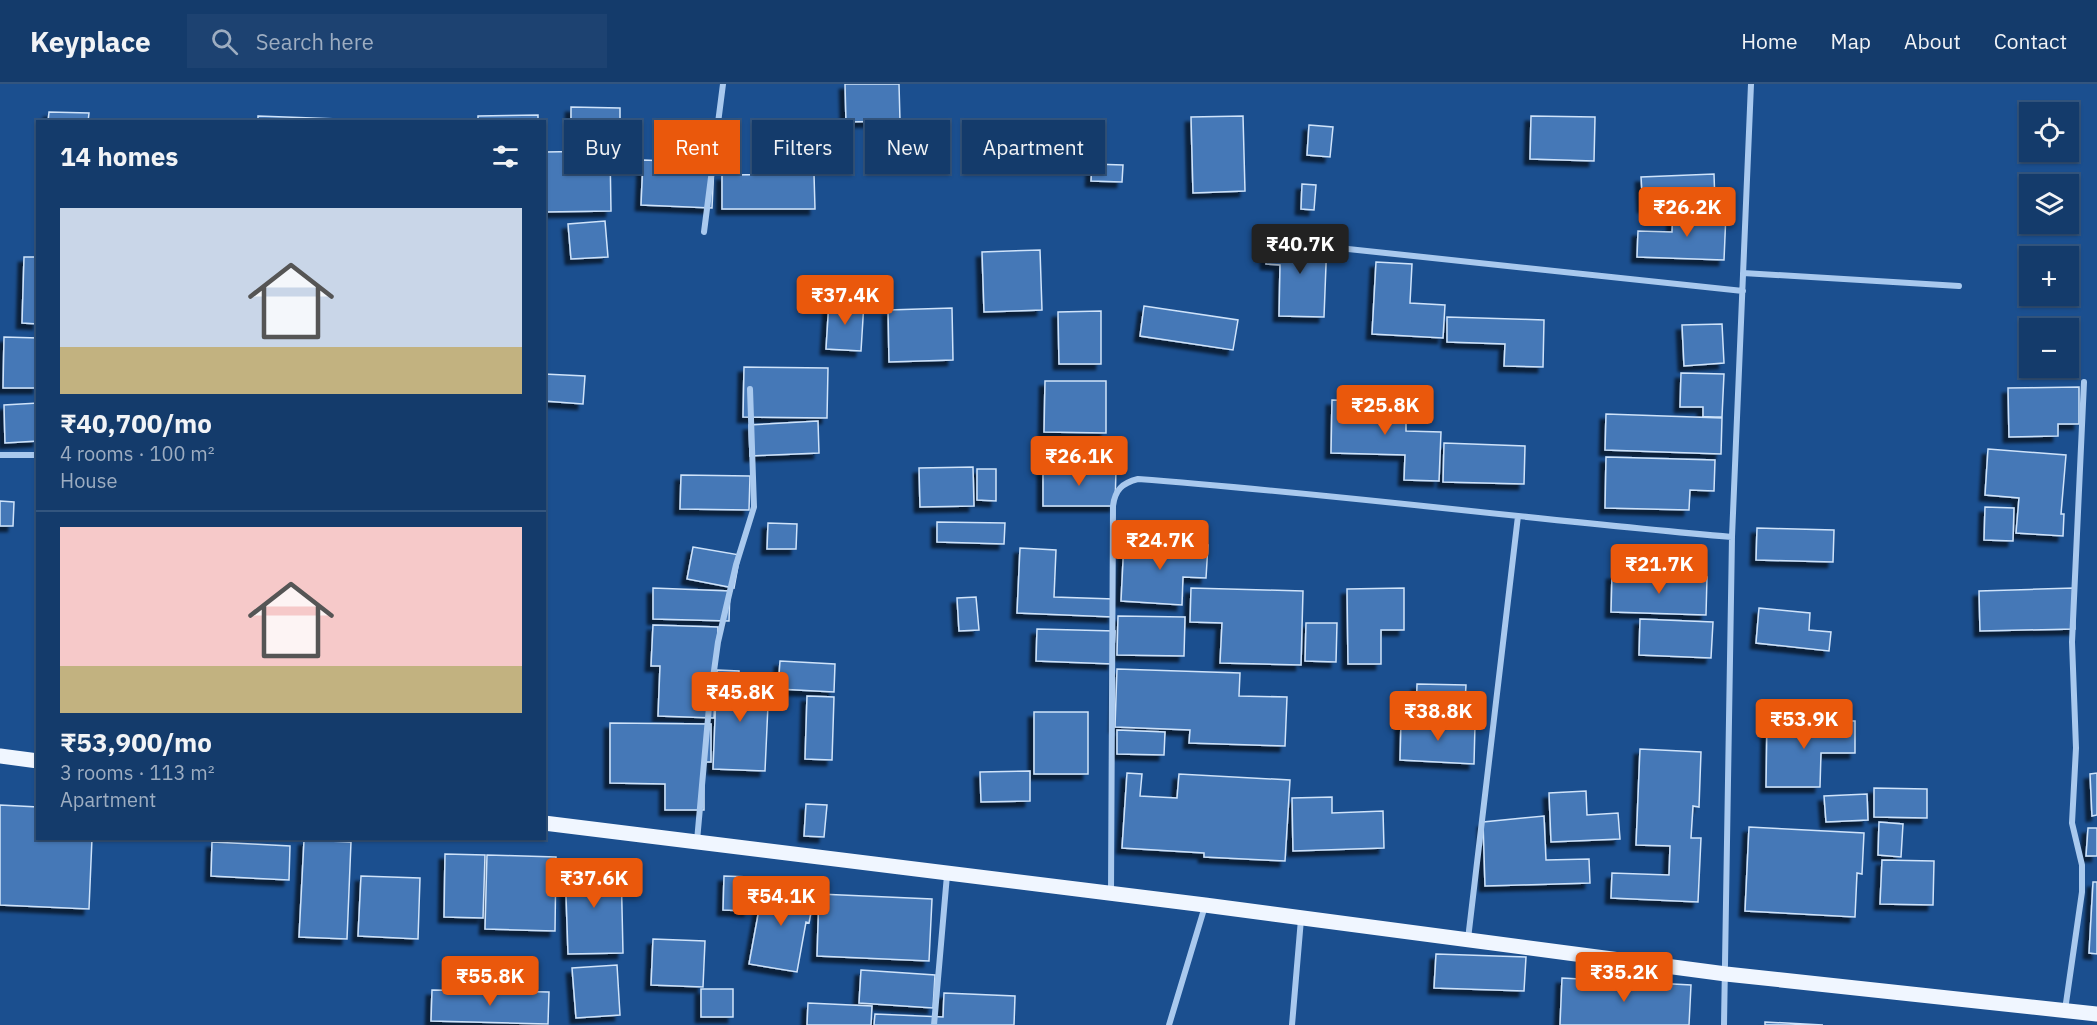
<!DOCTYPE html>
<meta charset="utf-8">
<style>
:root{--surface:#143b6b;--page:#1d4271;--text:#f1f3f6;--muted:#9dadc1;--line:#33557e;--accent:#ea580c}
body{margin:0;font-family:"IBM Plex Sans",sans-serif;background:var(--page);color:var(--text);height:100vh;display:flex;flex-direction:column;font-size:22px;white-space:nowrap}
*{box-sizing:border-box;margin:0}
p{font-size:20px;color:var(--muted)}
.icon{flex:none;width:33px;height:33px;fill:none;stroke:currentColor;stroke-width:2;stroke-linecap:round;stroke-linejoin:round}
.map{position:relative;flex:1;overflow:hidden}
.drawer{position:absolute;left:36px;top:36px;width:510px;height:720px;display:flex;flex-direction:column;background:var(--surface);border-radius:0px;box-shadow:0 2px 4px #0004,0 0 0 2px var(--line)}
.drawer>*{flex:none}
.hud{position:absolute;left:564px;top:36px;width:570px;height:54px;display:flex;gap:12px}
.tools{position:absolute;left:2019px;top:18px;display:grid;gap:12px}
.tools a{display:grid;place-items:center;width:60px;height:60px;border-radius:0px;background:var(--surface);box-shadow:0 2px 4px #0004,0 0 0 2px var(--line);font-size:30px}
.price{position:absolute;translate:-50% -51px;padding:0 14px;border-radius:6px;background:var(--accent);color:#fff;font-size:20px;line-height:39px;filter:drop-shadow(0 2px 3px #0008)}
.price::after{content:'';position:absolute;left:50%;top:36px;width:18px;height:14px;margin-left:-9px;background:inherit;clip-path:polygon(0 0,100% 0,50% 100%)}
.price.current{background:#222;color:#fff}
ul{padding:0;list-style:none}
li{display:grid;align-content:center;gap:12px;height:318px;padding:0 24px}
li+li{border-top:2px solid var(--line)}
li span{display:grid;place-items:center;height:186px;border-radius:0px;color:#555}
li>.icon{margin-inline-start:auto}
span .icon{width:108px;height:108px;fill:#fffc;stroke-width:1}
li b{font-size:26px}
h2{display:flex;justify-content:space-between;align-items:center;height:72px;padding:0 24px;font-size:26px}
.pill{padding:0 21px;border-radius:0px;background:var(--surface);box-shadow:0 2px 4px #0004,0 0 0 2px var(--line);font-size:21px;line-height:54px}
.pill.current{background:var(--accent);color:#fff}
header{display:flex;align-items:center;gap:36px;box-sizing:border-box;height:84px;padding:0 30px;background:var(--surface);border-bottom:2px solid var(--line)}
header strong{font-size:28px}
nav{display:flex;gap:33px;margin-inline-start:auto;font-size:21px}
.search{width:420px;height:54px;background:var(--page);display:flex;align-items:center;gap:15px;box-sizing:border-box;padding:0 21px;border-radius:0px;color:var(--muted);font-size:22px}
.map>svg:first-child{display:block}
.building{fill:#4478b7;stroke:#cfe3fa;stroke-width:1.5;filter:url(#shadow)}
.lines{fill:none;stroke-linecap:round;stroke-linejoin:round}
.street{stroke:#a9c9ee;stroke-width:6}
.primary{stroke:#f0f6ff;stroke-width:15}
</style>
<header>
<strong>Keyplace</strong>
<div class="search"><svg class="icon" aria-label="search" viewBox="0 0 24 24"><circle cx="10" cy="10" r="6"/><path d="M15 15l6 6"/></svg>Search here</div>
<nav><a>Home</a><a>Map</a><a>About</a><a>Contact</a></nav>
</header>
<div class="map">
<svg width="2097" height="941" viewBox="0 0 2097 941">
<defs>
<filter id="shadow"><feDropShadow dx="-5.5" dy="5.5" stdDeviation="1.5" flood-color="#0009"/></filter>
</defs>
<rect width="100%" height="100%" fill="#1b4f8f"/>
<path class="building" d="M 845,0 L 899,0 L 900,37 L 846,38 Z
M 571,23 L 620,24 L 620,57 L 571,56 Z
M 49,28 L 89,29 L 88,38 L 48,38 Z
M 538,31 L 538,38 L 478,38 L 478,32 Z
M 258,32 L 366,36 L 366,38 L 258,38 Z
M 1243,32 L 1245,107 L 1193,109 L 1191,33 Z
M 1531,32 L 1595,33 L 1594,77 L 1530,75 Z
M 1309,41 L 1333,43 L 1330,73 L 1307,71 Z
M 610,67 L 611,127 L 544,128 L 544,68 Z
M 643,76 L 714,79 L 712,124 L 641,121 Z
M 1092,80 L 1123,81 L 1122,98 L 1091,97 Z
M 814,90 L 815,125 L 722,125 L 722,91 Z
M 1714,90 L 1715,120 L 1643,123 L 1641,93 Z
M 1302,100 L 1316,101 L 1314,126 L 1301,125 Z
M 1673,127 L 1726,129 L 1724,176 L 1637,173 L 1638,147 L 1672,148 Z
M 605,137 L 608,173 L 571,175 L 568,140 Z
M 1267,154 L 1327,155 L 1324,233 L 1279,232 L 1280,181 L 1266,180 Z
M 1040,166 L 1042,226 L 984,228 L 982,168 Z
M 24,173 L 38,173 L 38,240 L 22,239 Z
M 1376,178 L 1412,180 L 1410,219 L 1445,221 L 1443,254 L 1372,250 Z
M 829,217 L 864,218 L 861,267 L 826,265 Z
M 1144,222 L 1238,236 L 1233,266 L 1140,252 Z
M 952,224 L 953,276 L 889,278 L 888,226 Z
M 1101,227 L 1101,280 L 1059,280 L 1058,228 Z
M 1447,233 L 1544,236 L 1543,283 L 1504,282 L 1505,260 L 1447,258 Z
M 1722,240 L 1724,279 L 1684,282 L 1682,241 Z
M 4,253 L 38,254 L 38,304 L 3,304 Z
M 744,283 L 828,284 L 827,334 L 743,333 Z
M 1681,289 L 1724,290 L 1722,333 L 1703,333 L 1703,323 L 1680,323 Z
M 544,290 L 585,292 L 583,320 L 544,317 Z
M 1045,297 L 1106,297 L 1106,349 L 1044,348 Z
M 2079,303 L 2079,340 L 2058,340 L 2058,352 L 2009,353 L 2008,304 Z
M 1332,316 L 1406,318 L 1406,347 L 1441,348 L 1439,397 L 1404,396 L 1405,371 L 1331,369 Z
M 38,319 L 38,357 L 5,359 L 4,321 Z
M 1606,330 L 1722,334 L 1721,370 L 1605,366 Z
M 818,337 L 819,369 L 750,372 L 749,341 Z
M 1444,359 L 1525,362 L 1524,400 L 1443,398 Z
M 1988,365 L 2066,371 L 2061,430 L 2064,430 L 2063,452 L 2016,449 L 2019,414 L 1985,411 Z
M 1606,373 L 1715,376 L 1714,407 L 1690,406 L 1689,426 L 1605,424 Z
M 973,383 L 974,422 L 920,423 L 919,384 Z
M 977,385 L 996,385 L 996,417 L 977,416 Z
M 1043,385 L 1116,385 L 1115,422 L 1043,422 Z
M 681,391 L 750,392 L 749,426 L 680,425 Z
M 0,417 L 14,418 L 13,442 L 0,442 Z
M 1985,423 L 2014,424 L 2013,457 L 1984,456 Z
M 937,438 L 1005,439 L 1004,460 L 937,458 Z
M 768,439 L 797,440 L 796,465 L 767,465 Z
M 1757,444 L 1834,446 L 1833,478 L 1756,476 Z
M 1124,457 L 1208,461 L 1206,494 L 1183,493 L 1182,521 L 1121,517 Z
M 693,463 L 740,471 L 734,504 L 687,495 Z
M 1020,464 L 1056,466 L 1054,513 L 1114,515 L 1113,533 L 1017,529 Z
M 1612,490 L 1707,493 L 1706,531 L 1611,528 Z
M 653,504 L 730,507 L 729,537 L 653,535 Z
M 1191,504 L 1303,507 L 1301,581 L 1220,579 L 1222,539 L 1190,538 Z
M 1404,504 L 1404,546 L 1381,546 L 1381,580 L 1348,580 L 1347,505 Z
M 2074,504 L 2075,545 L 1980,547 L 1979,507 Z
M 976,513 L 979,546 L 959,547 L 957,514 Z
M 1759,524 L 1810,529 L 1809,546 L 1831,548 L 1829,567 L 1756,559 Z
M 1118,532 L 1185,533 L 1184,572 L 1117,571 Z
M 1640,535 L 1713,538 L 1711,574 L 1639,571 Z
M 1306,539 L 1337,539 L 1336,578 L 1305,577 Z
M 653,541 L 718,543 L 714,634 L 658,632 L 660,582 L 651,582 Z
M 1037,545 L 1115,547 L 1113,580 L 1036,577 Z
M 780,577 L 835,580 L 834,608 L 778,605 Z
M 1117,585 L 1240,589 L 1239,612 L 1287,613 L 1285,662 L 1189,659 L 1190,646 L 1115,643 Z
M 717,586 L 739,587 L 739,597 L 769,599 L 765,687 L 713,685 Z
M 1417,600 L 1466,601 L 1464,637 L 1416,636 Z
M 807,612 L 834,613 L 832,676 L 805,675 Z
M 1034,628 L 1088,628 L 1088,690 L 1034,690 Z
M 1767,636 L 1855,637 L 1855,669 L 1821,669 L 1820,703 L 1766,703 Z
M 1401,637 L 1475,640 L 1474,680 L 1400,676 Z
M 610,639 L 711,640 L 711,678 L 704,678 L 704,726 L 665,726 L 665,700 L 610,699 Z
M 1117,646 L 1165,648 L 1164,671 L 1117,670 Z
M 1640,665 L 1701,668 L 1699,723 L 1693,722 L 1691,754 L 1701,754 L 1698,818 L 1611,814 L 1612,789 L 1669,791 L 1670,762 L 1636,761 Z
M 1030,687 L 1030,717 L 981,718 L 980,688 Z
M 1127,689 L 1142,690 L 1140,712 L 1177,714 L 1179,690 L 1290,696 L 1285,777 L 1204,773 L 1204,769 L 1122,764 Z
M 2097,689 L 2097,731 L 2092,732 L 2090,690 Z
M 1874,704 L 1927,705 L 1927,734 L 1874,733 Z
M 1586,707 L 1587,731 L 1618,729 L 1620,755 L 1551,758 L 1549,709 Z
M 1867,710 L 1868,736 L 1826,738 L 1824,712 Z
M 1332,713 L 1332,729 L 1383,727 L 1384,764 L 1293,767 L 1292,714 Z
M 806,720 L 827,721 L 824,753 L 804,752 Z
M 0,721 L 38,723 L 38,754 L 92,754 L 89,825 L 0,821 Z
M 1544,732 L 1546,776 L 1589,775 L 1590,799 L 1485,802 L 1483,738 Z
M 1879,738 L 1903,740 L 1901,773 L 1878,771 Z
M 1749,743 L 1864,749 L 1862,790 L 1857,789 L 1855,833 L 1745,827 Z
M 2088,744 L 2097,744 L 2097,772 L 2086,772 Z
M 304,756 L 351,758 L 347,855 L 299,853 Z
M 212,758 L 290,762 L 289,796 L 211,792 Z
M 445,770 L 485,771 L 483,834 L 444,833 Z
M 487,771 L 556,773 L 555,847 L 485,845 Z
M 1882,776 L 1934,777 L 1933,821 L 1880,820 Z
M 621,780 L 623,869 L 568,870 L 565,782 Z
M 361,792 L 420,794 L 418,855 L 358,852 Z
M 724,792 L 750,793 L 749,827 L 723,826 Z
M 764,798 L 815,807 L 809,839 L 806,838 L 797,888 L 749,880 Z
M 2093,798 L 2097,798 L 2097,870 L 2089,869 Z
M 819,810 L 932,815 L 929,877 L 817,872 Z
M 653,855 L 705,857 L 703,903 L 651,901 Z
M 1436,870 L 1526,873 L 1524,907 L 1434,904 Z
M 617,881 L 620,931 L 576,934 L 572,884 Z
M 861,886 L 935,891 L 933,924 L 859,919 Z
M 1562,894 L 1691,901 L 1689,941 L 1560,941 Z
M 701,905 L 733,905 L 733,933 L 701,933 Z
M 432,906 L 549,908 L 548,940 L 431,937 Z
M 944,909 L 1015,912 L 1014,941 L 874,941 L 875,930 L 943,933 Z
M 808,919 L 872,922 L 871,941 L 807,941 Z
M 1765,938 L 1823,941 L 1765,941 Z"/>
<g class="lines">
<path class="street" d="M 704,148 L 723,0
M 1301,160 L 1743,207
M 1743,189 L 1959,202
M 0,371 L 38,371
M 697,757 L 709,623 L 718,558 L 736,481 L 754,423 L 750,305
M 1111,808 L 1113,422 C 1115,406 1122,399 1138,395 C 1337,410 1534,436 1732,453
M 1468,855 L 1518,432
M 2065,926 L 2082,808 L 2082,781 L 2072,739 L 2076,664 L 2072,558 L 2084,298
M 934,941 L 947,791
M 1169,941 L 1205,822
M 1292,941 L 1301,835
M 1724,941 L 1732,453 L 1751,0"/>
<path class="primary" d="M 0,672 L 38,677
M 544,739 L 1205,821 L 1726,890 L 2097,930"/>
</g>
</svg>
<div class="tools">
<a><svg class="icon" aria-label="locate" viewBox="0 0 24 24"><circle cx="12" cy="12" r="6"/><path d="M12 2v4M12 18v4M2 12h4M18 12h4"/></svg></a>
<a><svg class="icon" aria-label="layers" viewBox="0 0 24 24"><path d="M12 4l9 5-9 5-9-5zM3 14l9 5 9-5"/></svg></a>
<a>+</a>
<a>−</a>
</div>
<b class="price" style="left:1687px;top:154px">₹26.2K</b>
<b class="price current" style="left:1300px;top:191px">₹40.7K</b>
<b class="price" style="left:845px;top:242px">₹37.4K</b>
<b class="price" style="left:1385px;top:352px">₹25.8K</b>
<b class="price" style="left:1079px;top:403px">₹26.1K</b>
<b class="price" style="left:1160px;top:487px">₹24.7K</b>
<b class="price" style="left:1659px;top:511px">₹21.7K</b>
<b class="price" style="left:740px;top:639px">₹45.8K</b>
<b class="price" style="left:1438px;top:658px">₹38.8K</b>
<b class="price" style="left:1804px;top:666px">₹53.9K</b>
<b class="price" style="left:594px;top:825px">₹37.6K</b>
<b class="price" style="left:781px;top:843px">₹54.1K</b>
<b class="price" style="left:1624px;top:919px">₹35.2K</b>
<b class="price" style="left:490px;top:923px">₹55.8K</b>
<div class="hud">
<a class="pill">Buy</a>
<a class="pill current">Rent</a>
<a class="pill">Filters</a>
<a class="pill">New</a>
<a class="pill">Apartment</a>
</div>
<section class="drawer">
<h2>14 homes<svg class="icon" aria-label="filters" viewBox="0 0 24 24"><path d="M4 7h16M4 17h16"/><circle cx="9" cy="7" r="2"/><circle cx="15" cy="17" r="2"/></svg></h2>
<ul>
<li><span style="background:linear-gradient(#c9d6e8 75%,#c2b280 0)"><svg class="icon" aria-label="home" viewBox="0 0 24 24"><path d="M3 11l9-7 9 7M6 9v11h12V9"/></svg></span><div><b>₹40,700/mo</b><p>4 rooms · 100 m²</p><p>House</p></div></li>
<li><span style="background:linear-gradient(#f6c9c9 75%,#c2b280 0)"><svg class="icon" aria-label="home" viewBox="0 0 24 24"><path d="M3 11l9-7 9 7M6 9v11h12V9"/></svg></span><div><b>₹53,900/mo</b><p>3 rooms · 113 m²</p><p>Apartment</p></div></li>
</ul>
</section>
</div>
